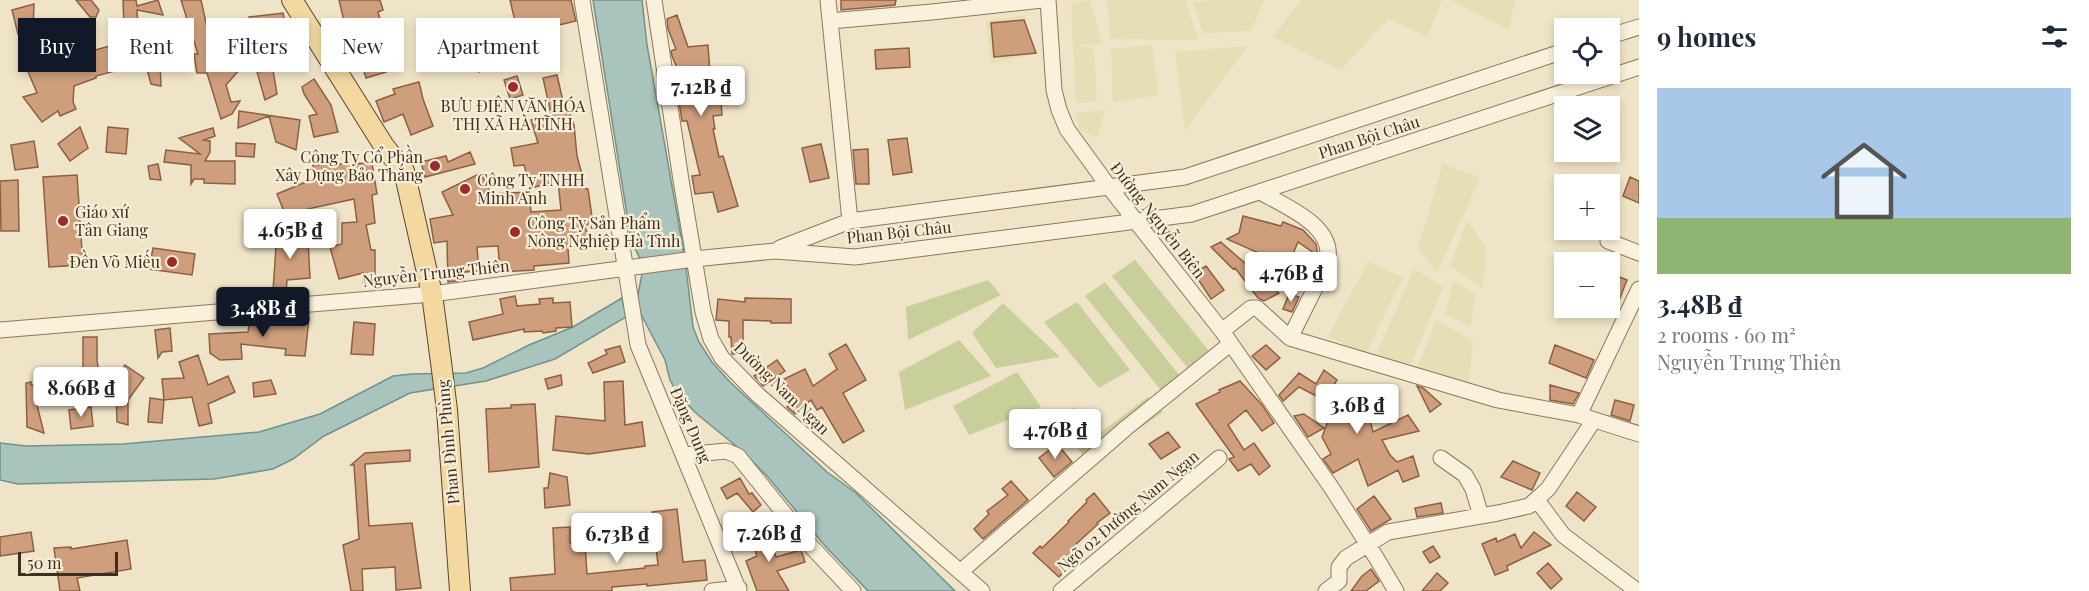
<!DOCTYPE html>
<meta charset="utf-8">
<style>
:root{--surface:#fff;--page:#f6f6f7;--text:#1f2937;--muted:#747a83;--accent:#111827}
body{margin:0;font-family:"Playfair Display",serif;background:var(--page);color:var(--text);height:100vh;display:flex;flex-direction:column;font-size:22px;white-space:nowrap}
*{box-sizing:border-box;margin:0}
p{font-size:20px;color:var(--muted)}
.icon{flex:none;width:33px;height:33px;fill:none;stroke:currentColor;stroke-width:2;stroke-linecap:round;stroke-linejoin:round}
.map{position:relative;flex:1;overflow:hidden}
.panel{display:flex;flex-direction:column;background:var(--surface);width:450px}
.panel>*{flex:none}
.hud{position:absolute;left:18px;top:18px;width:570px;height:54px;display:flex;gap:12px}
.controls{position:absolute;left:1554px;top:18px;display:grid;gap:12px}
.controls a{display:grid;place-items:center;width:66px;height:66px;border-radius:0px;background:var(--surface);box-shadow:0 3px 9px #0003;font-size:30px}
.scale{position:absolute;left:18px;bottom:15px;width:100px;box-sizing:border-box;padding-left:6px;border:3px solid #3d2e20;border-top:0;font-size:16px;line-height:21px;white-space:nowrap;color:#3d2e20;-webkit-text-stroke:4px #f7eed8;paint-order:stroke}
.price{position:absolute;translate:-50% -51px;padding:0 14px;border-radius:6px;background:#fff;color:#222;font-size:20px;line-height:39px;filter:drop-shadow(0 2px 3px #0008)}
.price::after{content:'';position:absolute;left:50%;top:36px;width:18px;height:14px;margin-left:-9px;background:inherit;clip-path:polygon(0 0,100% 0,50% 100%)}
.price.selected{background:var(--accent);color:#fff}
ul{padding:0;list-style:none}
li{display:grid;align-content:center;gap:12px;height:318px;padding:0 18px}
li span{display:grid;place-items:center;height:186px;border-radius:0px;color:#555}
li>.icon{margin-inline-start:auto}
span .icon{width:108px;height:108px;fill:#fffc;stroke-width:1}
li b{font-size:26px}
h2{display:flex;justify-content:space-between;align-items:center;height:72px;padding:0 18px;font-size:26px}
.tag{padding:0 21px;border-radius:0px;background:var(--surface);box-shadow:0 3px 9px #0003;font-size:21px;line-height:54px}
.tag.selected{background:var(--accent);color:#fff}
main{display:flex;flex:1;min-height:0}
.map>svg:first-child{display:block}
.farmland{fill:#e6deb5}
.green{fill:#c9cf9b}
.water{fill:#a9c4bc;stroke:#6f938a;stroke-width:1.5}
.building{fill:#cf9f7d;stroke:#8d5f41;stroke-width:1.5}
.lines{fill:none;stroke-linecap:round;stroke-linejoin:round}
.minor-casing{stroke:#8d765c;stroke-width:17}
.major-casing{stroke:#5b4430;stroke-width:22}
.minor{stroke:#faf1dc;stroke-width:15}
.major{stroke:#f3d9a0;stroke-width:20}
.poi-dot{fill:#9e2a2b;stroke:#f7eed8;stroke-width:2}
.labels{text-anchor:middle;stroke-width:4.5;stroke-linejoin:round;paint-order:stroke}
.poi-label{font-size:16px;fill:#3d2e20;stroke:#f7eed8;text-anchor:start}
.street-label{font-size:16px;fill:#3d2e20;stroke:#f7eed8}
</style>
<main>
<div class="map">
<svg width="1639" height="591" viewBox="0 0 1639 591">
<rect width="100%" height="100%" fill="#f0e4c8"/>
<path class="farmland" d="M 1090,0 L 1102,44 L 1076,45 L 1094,49 L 1097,102 L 1076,103 L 1071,4 Z
M 1107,0 L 1185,0 L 1198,40 L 1110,39 Z
M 1213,0 L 1264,0 L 1251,31 L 1203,33 L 1193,3 Z
M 1301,0 L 1442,0 L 1427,37 L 1389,19 L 1340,70 L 1273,37 Z
M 1451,0 L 1515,0 L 1509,30 Z
M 1026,15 L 1031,55 L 991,64 L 986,21 Z
M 1152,45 L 1159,95 L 1113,102 L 1111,49 Z
M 1248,46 L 1185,130 L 1175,52 Z
M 1105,110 L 1097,137 L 1080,131 L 1075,113 Z
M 1443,164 L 1480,178 L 1437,273 L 1418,248 Z
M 1467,221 L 1486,247 L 1483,288 L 1450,266 Z
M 1368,262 L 1403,277 L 1365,355 L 1328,336 Z
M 1414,269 L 1443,287 L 1409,369 L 1376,355 Z
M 1454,281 L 1475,294 L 1471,327 L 1445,314 Z
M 1436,321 L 1473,340 L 1468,390 L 1415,374 Z"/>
<path class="green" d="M 1135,260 L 1218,362 L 1197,379 L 1112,276 Z
M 988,280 L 1001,295 L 908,340 L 906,307 Z
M 1105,282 L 1188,386 L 1168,399 L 1085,296 Z
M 1077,302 L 1130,370 L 1099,388 L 1044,322 Z
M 1003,303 L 1060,357 L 996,368 L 972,333 Z
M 959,340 L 991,376 L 905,410 L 899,372 Z
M 1017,372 L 1041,407 L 969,435 L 953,406 Z
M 1148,397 L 1163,412 L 1088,465 L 1061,419 L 1073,407 L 1096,436 Z"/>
<path class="water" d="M 593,0 L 642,0 L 647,45 L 685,259 L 693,327 L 699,342 L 712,362 L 730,382 L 827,472 L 856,493 L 955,591 L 868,591 L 825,546 L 767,476 L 742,451 L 697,414 L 679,396 L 670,380 L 665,360 L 636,305 L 642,274 L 641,261 L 631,240 Z
M 622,298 L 626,317 L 555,359 L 486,381 L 410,393 L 324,436 L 293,459 L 273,469 L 214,479 L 18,484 L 0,480 L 0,443 L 26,446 L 123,444 L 259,432 L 320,414 L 393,376 L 412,374 L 466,373 L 483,368 L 529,345 L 573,327 Z"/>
<path class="building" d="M 76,0 L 91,0 L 99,10 L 96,17 L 90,17 Z
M 123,0 L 136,0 L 137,6 L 158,0 L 163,15 L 137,10 L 138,26 L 124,27 Z
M 181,0 L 201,0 L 207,27 L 210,27 L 219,58 L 243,55 L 242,67 L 226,85 L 231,102 L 240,101 L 232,114 L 221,119 L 207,73 L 197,73 L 194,54 L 198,54 Z
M 339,0 L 380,0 L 383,10 L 378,12 L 387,44 L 378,47 L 386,72 L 366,78 L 349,19 L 344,21 Z
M 510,0 L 571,0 L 576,21 L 538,30 L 544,55 L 524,59 Z
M 841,0 L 896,0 L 895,5 L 841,10 Z
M 34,4 L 33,30 L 18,34 L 12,10 Z
M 283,13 L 285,23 L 250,28 L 249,17 Z
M 677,15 L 688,47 L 708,45 L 712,103 L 721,103 L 722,115 L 713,116 L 715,129 L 713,129 L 719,157 L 723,156 L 738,206 L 718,212 L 713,192 L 695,194 L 692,176 L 700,175 L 687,121 L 682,121 L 675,76 L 680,75 L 672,56 L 671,51 L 676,49 L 668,29 L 667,19 Z
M 1024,20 L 1036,53 L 994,57 L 991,23 Z
M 66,21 L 75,40 L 88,32 L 77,55 L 117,44 L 115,71 L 96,76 L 96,78 L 74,86 L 73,102 L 76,109 L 60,116 L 58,111 L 42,122 L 23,97 L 37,93 L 24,62 L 45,61 L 42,53 L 57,48 L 48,30 Z
M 488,45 L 497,63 L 479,72 L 470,53 Z
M 909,48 L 910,67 L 876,69 L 875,50 Z
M 160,61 L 161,86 L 151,84 L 146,65 Z
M 273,70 L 277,94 L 265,100 L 257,72 Z
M 557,75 L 565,110 L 568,109 L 574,125 L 577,156 L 586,189 L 588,189 L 593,224 L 584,225 L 590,240 L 568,248 L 569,263 L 534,266 L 534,270 L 500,272 L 498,246 L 477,247 L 479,271 L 464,272 L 464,280 L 448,282 L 447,241 L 434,243 L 430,219 L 453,215 L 442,192 L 481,173 L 491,194 L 529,192 L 531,212 L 561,210 L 558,181 L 531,188 L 524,165 L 514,166 L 511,148 L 538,143 L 531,120 L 551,114 L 543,78 Z
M 517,76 L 523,95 L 510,99 L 504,80 Z
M 314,79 L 331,105 L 338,132 L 314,137 L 309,116 L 317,114 L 304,94 L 302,87 Z
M 419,82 L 423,99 L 433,126 L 411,135 L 403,114 L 384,122 L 376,101 L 395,94 L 393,89 Z
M 239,111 L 300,120 L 296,150 L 276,142 L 269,116 L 238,128 Z
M 80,127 L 88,148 L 70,161 L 58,144 Z
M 108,127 L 128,129 L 126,154 L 106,152 Z
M 213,128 L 215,136 L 204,140 L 210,141 L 210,152 L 205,161 L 235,161 L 235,184 L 204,183 L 204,179 L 194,179 L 191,184 L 191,165 L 164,162 L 166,150 L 200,154 L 179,138 Z
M 907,138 L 912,172 L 893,175 L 888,140 Z
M 34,141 L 38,167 L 15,170 L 11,145 Z
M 236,143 L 255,144 L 254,157 L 236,156 Z
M 821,144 L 829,178 L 810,182 L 802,148 Z
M 868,149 L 869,184 L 856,184 L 853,150 Z
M 470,152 L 475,164 L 425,177 L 421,162 L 446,156 L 448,162 Z
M 372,163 L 377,194 L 372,195 L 375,223 L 366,225 L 371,250 L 375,250 L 375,283 L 363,283 L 363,273 L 339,279 L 330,247 L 342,244 L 342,223 L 357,222 L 354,199 L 285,214 L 277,194 L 313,179 L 313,165 Z
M 158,164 L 161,180 L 150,179 L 148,166 Z
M 77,175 L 83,265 L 49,267 L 43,177 Z
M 1630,177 L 1639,181 L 1639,203 L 1623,196 Z
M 18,180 L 19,231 L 1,231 L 0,181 Z
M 1243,216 L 1281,226 L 1283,222 L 1303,230 L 1316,244 L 1318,256 L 1298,242 L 1288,266 L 1227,239 L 1239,233 Z
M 277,232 L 290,233 L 308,240 L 310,278 L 287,280 L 286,292 L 273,291 Z
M 1221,242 L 1223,244 L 1279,293 L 1264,301 L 1258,298 L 1235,268 L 1233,269 L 1211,247 Z
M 153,248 L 195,254 L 192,275 L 149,269 Z
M 1206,266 L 1224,290 L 1211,299 L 1194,273 Z
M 1610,273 L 1627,280 L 1618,303 L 1610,300 Z
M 1289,294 L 1299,297 L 1292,312 L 1283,309 Z
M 515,296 L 517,306 L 540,304 L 539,299 L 553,298 L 553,303 L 570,302 L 572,327 L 556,328 L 556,331 L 543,333 L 542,331 L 524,332 L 524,329 L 473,340 L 469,322 L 503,314 L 500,299 Z
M 745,298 L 791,299 L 791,323 L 771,323 L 771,321 L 743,320 L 743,354 L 732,354 L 731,337 L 729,337 L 729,321 L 716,320 L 718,299 L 745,302 Z
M 289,316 L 309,318 L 305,356 L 285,355 L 286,349 L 241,344 L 242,359 L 220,360 L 210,353 L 209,334 L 248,332 L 250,319 L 289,322 Z
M 354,322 L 375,324 L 373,355 L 351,354 Z
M 170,328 L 172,351 L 162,352 L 158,358 L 155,330 Z
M 83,337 L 97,337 L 97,360 L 102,393 L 86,396 L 81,369 L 83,369 Z
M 846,344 L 866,380 L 843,393 L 864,431 L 843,443 L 822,407 L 817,410 L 811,400 L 795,414 L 787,407 L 794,401 L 784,379 L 805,369 L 813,386 L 837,369 L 829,354 Z
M 1266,345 L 1280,358 L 1266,370 L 1252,356 Z
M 1555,345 L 1594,360 L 1586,378 L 1549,363 Z
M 620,346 L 625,362 L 593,373 L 588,363 L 607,354 L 605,350 Z
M 198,355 L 208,385 L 228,376 L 235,392 L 208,404 L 212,423 L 199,426 L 192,397 L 164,400 L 162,379 L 184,378 L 179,362 Z
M 777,360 L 785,371 L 763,386 L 754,376 Z
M 125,365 L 144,378 L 128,400 L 128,425 L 117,422 L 116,391 L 105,392 Z
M 1324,370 L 1337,380 L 1329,393 L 1340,400 L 1338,404 L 1350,405 L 1343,418 L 1368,412 L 1373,432 L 1408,415 L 1419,431 L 1382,440 L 1390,455 L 1397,462 L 1413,456 L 1419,476 L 1403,482 L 1398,470 L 1368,486 L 1358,459 L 1333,473 L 1323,459 L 1331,454 L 1322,437 L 1334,405 L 1299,387 L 1283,401 L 1279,395 L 1299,373 L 1316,384 Z
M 561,375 L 562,385 L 548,389 L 545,379 Z
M 271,380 L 276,394 L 254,397 L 253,383 Z
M 623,381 L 625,425 L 642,422 L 645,446 L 589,454 L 553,450 L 556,416 L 605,421 L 604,382 Z
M 1240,381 L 1262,405 L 1274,423 L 1262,431 L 1246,410 L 1228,425 L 1244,450 L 1254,443 L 1270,466 L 1259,475 L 1251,464 L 1238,471 L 1229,459 L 1234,457 L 1196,404 L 1220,392 L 1219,390 Z
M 31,382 L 31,385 L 58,384 L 59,399 L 36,401 L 44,433 L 27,427 L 26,383 Z
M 1550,385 L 1579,393 L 1573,404 L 1550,400 Z
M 1417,386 L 1423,388 L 1441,404 L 1430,412 Z
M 150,398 L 164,400 L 162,423 L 148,422 Z
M 1615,400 L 1634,405 L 1630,421 L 1611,415 Z
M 535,404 L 539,467 L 489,472 L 486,409 L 511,408 L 511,405 Z
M 91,407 L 93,426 L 71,429 L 69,410 Z
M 1304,414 L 1324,428 L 1308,437 L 1294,416 Z
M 1168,432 L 1180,447 L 1161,459 L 1149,444 Z
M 1057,444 L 1072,462 L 1054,477 L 1039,458 Z
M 410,450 L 410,461 L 365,464 L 369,526 L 412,523 L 421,588 L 396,590 L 395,567 L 362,569 L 363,591 L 351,591 L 343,545 L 359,539 L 354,465 L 351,465 L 365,453 Z
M 1513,461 L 1540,473 L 1532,490 L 1501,477 Z
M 550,473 L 567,477 L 570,505 L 545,508 L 544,488 L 548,488 Z
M 740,478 L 749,494 L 752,493 L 761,505 L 753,512 L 737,493 L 727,499 L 721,488 Z
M 1011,481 L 1028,500 L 983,539 L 974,529 L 989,514 L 987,511 L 1008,495 L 1002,489 Z
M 1577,492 L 1596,507 L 1584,521 L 1566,506 Z
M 1094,493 L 1110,513 L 1097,523 L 1098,524 L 1074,546 L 1077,550 L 1061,565 L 1066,569 L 1059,577 L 1033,553 L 1040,546 L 1042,548 L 1069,522 L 1068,521 L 1087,502 L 1086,500 Z
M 1374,496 L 1391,519 L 1371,531 L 1357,509 Z
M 1441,503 L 1443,513 L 1417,517 L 1415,508 Z
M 677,509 L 683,562 L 705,560 L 707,580 L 647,586 L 647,584 L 612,587 L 612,591 L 511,591 L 510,578 L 555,574 L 553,528 L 570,527 L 570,543 L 585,543 L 587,574 L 645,568 L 645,566 L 658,565 L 652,512 Z
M 762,526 L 772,551 L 774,550 L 776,557 L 801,550 L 805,562 L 777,571 L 789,591 L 757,591 L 746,561 L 757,556 L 748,532 Z
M 31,532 L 34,551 L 0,556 L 0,537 Z
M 1534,532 L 1551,545 L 1507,566 L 1508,570 L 1495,575 L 1482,544 L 1496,538 L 1497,542 L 1515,534 L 1521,548 Z
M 127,540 L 131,569 L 77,578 L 80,591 L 60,591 L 54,548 L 71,547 L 71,549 Z
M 1433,546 L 1440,557 L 1430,563 L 1423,552 Z
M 1548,563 L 1562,579 L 1551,589 L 1537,573 Z
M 1371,569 L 1379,581 L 1366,591 L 1351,591 L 1362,576 Z
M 1437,573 L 1448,583 L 1440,591 L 1422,591 Z"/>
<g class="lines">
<g class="minor-casing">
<path id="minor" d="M 582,0 L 638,345 L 739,591
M 654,0 L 681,180 L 703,312 L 711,339 L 722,358 L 757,394 L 982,591
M 828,0 L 850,221
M 1048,0 L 1054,90 L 1059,110 L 1067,129 L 1109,187 L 1222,331 L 1331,487 L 1377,559 L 1396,591
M 830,21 L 932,12 L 1042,0
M 1610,36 L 1639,27
M 1260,192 C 1287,207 1340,228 1326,266 L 1290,338
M 1608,241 L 1639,253
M 780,248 L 850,221 L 1185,177 L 1564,51
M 0,330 L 432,294 L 694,259 L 775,251 L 855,257 L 1192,214 L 1639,67
M 1222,331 L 1251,308 L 1257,308 L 1290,338 L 1498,400 L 1579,415 L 1639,434
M 1579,415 L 1639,289
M 684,455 L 726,451 L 738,456 L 808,543 L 853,591
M 1441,458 L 1465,475 L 1473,489 L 1481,516
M 1537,500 L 1563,535 L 1637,591
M 960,572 L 1126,428 L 1230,344
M 712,591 L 739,588
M 1061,591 L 1219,458
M 1326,591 L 1339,581 L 1339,567 L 1346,558 L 1388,532 L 1498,513 L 1529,506 L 1548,489 L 1594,420"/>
</g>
<g class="major-casing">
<path id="major" d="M 292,0 L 384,146 L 404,171 L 432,294 L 442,370 L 447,410 L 460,591"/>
</g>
<use href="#minor" class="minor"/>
<use href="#major" class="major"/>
</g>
<g class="poi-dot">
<circle cx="513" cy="87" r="6"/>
<circle cx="435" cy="166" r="6"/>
<circle cx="465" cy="189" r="6"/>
<circle cx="63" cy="221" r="6"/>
<circle cx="515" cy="232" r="6"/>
<circle cx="172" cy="262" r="6"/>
</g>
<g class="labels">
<g class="poi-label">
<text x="513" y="112" text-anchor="middle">BƯU ĐIỆN VĂN HÓA<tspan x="513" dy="18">THỊ XÃ HÀ TĨNH</tspan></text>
<text x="423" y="163" text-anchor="end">Công Ty Cổ Phần<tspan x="423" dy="18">Xây Dựng Bảo Thắng</tspan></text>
<text x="477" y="186">Công Ty TNHH<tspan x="477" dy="18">Minh Anh</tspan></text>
<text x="75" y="218">Giáo xứ<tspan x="75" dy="18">Tân Giang</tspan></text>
<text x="527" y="229">Công Ty Sản Phẩm<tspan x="527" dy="18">Nông Nghiệp Hà Tĩnh</tspan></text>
<text x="160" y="268" text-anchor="end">Đền Võ Miếu</text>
</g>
<g class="street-label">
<text transform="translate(1369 137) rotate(-18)" y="6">Phan Bội Châu</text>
<text transform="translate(1158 220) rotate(52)" y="6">Đường Nguyễn Biên</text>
<text transform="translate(899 232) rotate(-6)" y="6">Phan Bội Châu</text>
<text transform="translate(436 273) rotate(-6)" y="6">Nguyễn Trung Thiên</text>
<text transform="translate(782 388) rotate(44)" y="6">Đường Nam Ngạn</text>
<text transform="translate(691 425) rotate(67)" y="6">Đặng Dung</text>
<text transform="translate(448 442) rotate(-95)" y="6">Phan Đình Phùng</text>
<text transform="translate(1128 511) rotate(-40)" y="6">Ngõ 02 Đường Nam Ngạn</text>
</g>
</g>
</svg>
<div class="controls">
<a><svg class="icon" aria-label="locate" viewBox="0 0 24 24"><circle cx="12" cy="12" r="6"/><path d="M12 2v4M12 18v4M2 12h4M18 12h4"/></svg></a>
<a><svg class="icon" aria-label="layers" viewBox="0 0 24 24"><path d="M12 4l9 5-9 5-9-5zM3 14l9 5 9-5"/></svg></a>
<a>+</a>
<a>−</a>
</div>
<div class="scale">50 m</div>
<b class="price" style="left:701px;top:117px">7.12B ₫</b>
<b class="price" style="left:290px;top:260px">4.65B ₫</b>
<b class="price" style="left:1291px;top:303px">4.76B ₫</b>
<b class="price selected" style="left:263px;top:338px">3.48B ₫</b>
<b class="price" style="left:81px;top:418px">8.66B ₫</b>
<b class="price" style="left:1357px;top:435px">3.6B ₫</b>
<b class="price" style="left:1055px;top:460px">4.76B ₫</b>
<b class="price" style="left:769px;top:563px">7.26B ₫</b>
<b class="price" style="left:617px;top:564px">6.73B ₫</b>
<div class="hud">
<a class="tag selected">Buy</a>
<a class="tag">Rent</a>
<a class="tag">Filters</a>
<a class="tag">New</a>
<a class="tag">Apartment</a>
</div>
</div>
<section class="panel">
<h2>9 homes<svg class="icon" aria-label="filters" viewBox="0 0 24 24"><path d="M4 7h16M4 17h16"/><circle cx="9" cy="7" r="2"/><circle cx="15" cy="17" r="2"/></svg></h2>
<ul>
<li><span style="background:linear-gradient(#a9c7e8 70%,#8fb573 0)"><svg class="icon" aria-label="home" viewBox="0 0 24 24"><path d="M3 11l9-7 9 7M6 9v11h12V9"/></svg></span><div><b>3.48B ₫</b><p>2 rooms · 60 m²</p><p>Nguyễn Trung Thiên</p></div></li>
</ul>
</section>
</main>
